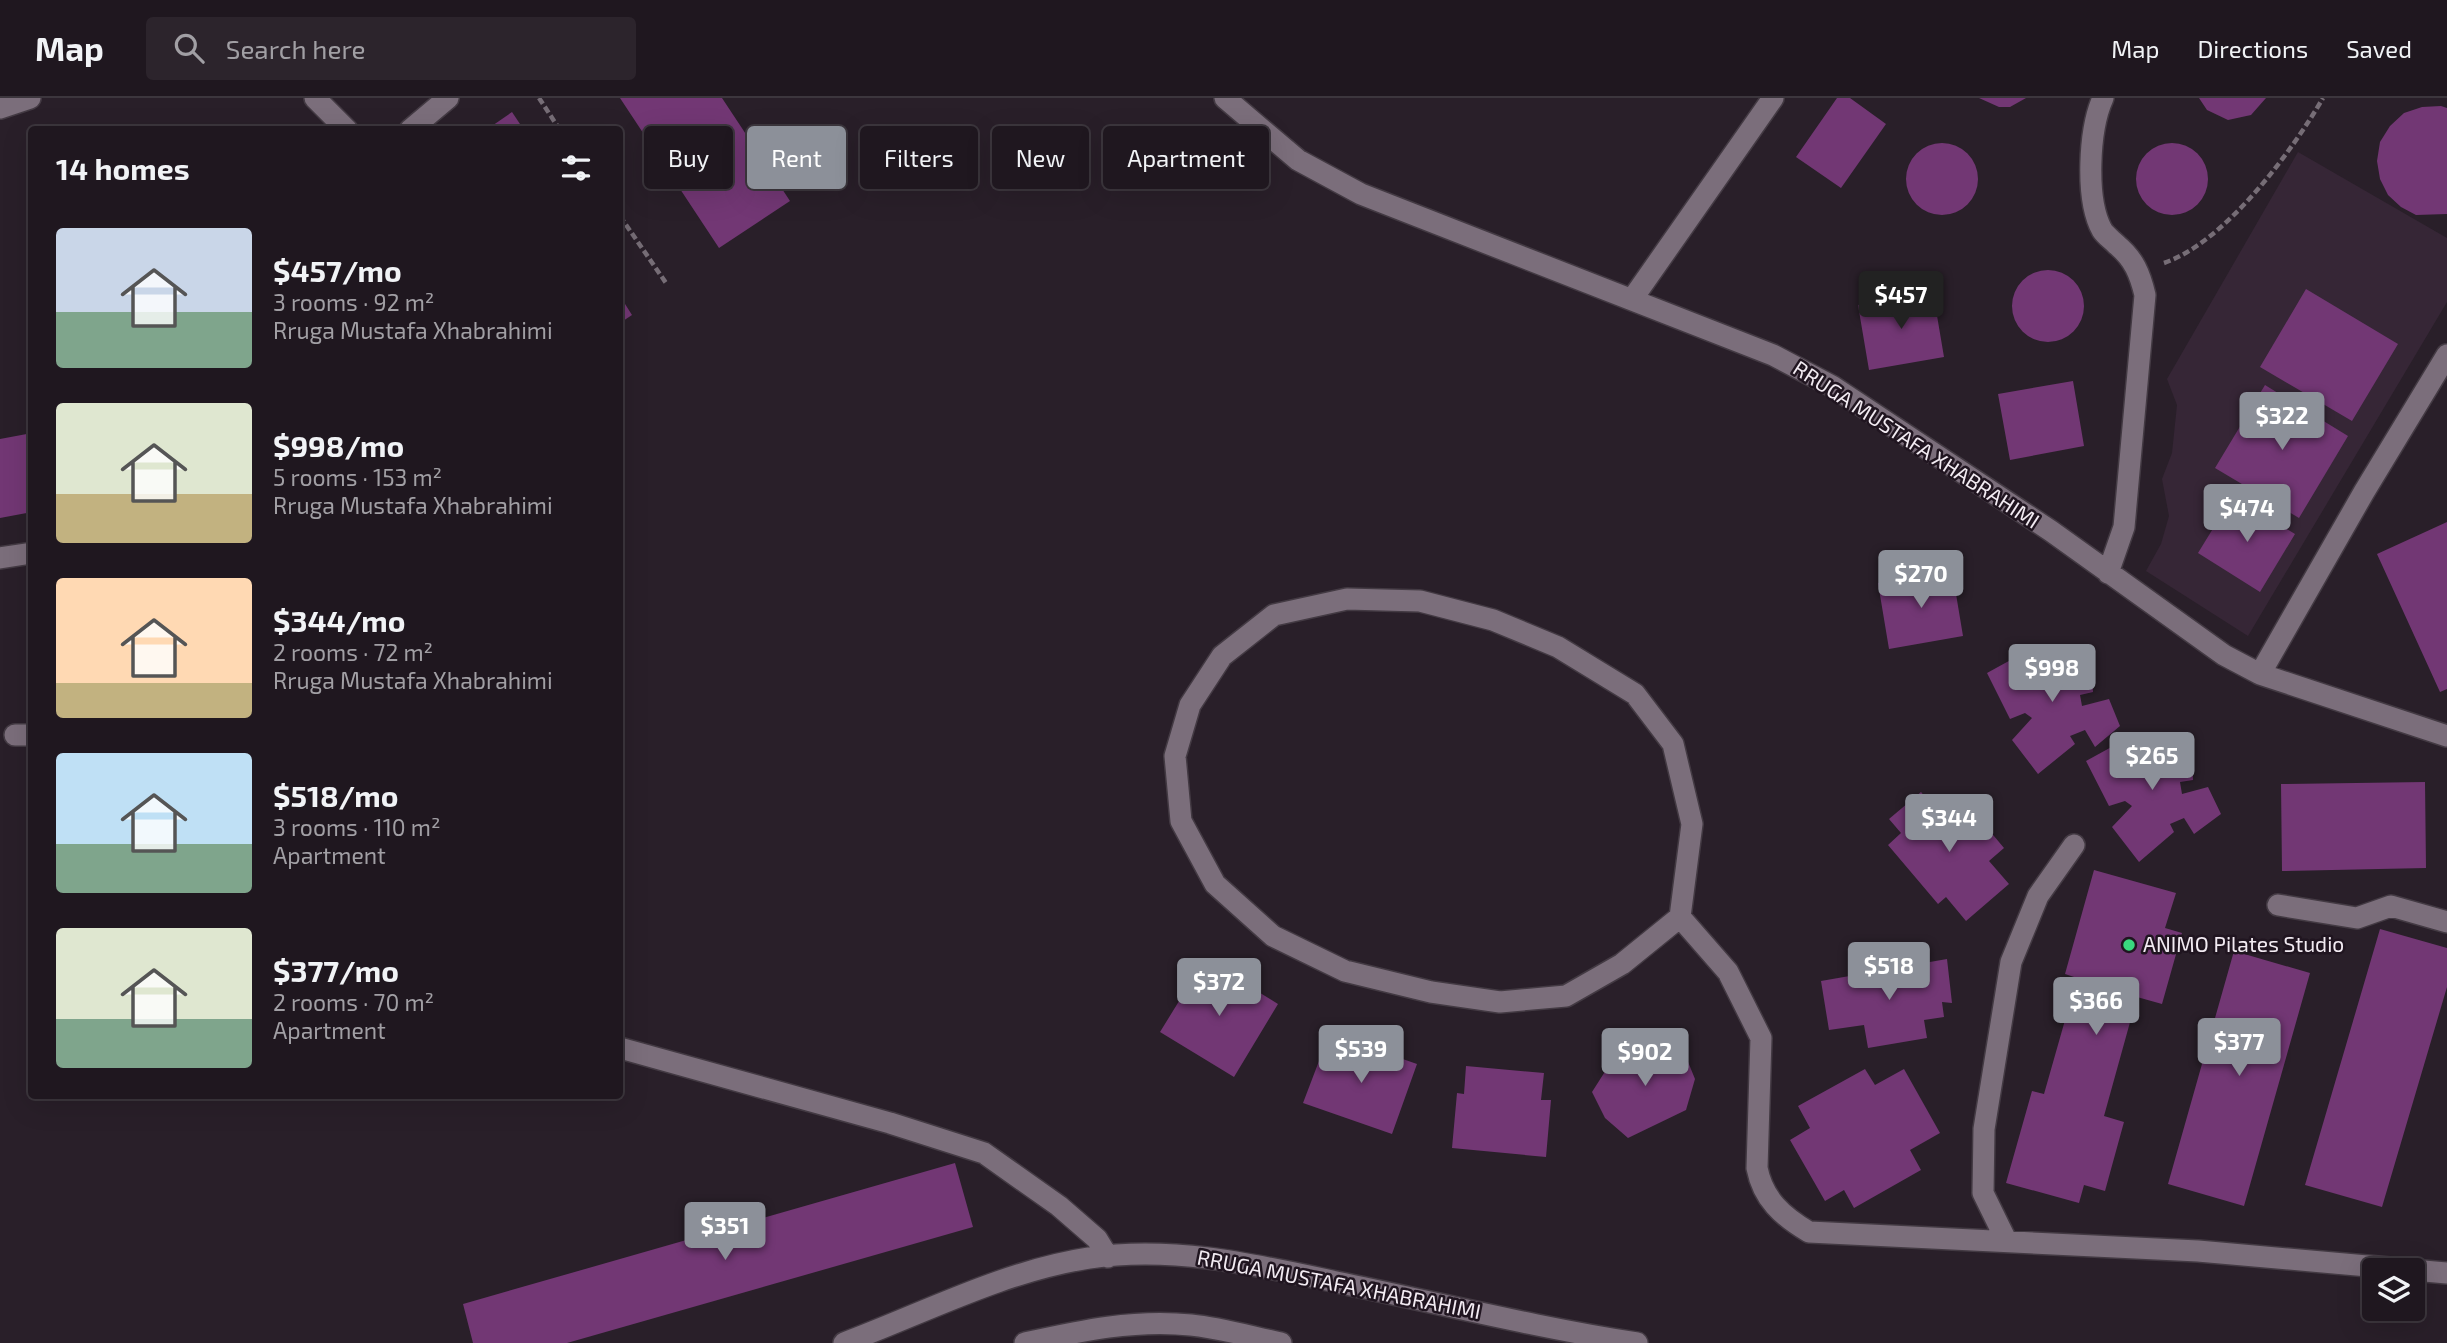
<!DOCTYPE html>
<meta charset="utf-8">
<style>
:root{--surface:#1f171f;--page:#2c242c;--text:#f1f3f6;--muted:#a19fa4;--line:#3c363d;--accent:#8c9099}
body{margin:0;font-family:"Exo 2",sans-serif;background:var(--page);color:var(--text);height:100vh;display:flex;flex-direction:column;font-size:26px;white-space:nowrap}
*{box-sizing:border-box;margin:0}
p{font-size:23px;color:var(--muted)}
.icon{flex:none;width:38px;height:38px;fill:none;stroke:currentColor;stroke-width:2;stroke-linecap:round;stroke-linejoin:round}
.map{position:relative;flex:1;overflow:hidden}
.details{position:absolute;left:28px;top:28px;width:595px;height:973px;display:flex;flex-direction:column;background:var(--surface);border-radius:7px;box-shadow:0 7px 28px #0002,0 0 0 2px var(--line)}
.details>*{flex:none}
.top-card{position:absolute;left:644px;top:28px;width:665px;height:63px;display:flex;gap:14px}
.controls{position:absolute;left:2362px;top:1160px;display:grid;gap:14px}
.controls a{display:grid;place-items:center;width:63px;height:63px;border-radius:7px;background:var(--surface);box-shadow:0 7px 28px #0002,0 0 0 2px var(--line);font-size:35px}
.price{position:absolute;translate:-50% -60px;padding:0 16px;border-radius:7px;background:var(--accent);color:#fff;font-size:23px;line-height:46px;filter:drop-shadow(0 2px 4px #0008)}
.price::after{content:'';position:absolute;left:50%;top:42px;width:21px;height:16px;margin-left:-10px;background:inherit;clip-path:polygon(0 0,100% 0,50% 100%)}
.price.on{background:#222;color:#fff}
ul{padding:0;list-style:none}
li{display:flex;align-items:center;gap:21px;height:175px;padding:0 28px}
li span{display:grid;place-items:center;flex:none;width:196px;height:140px;border-radius:7px;color:#555}
li>.icon{margin-inline-start:auto}
span .icon{width:84px;height:84px;fill:#fffc;stroke-width:1}
li b{font-size:30px}
h2{display:flex;justify-content:space-between;align-items:center;height:84px;padding:0 28px;font-size:30px}
.tag{padding:0 24px;border-radius:7px;background:var(--surface);box-shadow:0 7px 28px #0002,0 0 0 2px var(--line);font-size:24px;line-height:63px}
.tag.on{background:var(--accent);color:#fff}
header{display:flex;align-items:center;gap:42px;box-sizing:border-box;height:98px;padding:0 35px;background:var(--surface);border-bottom:2px solid var(--line)}
header strong{font-size:33px}
nav{display:flex;gap:38px;margin-inline-start:auto;font-size:24px}
.search{width:490px;height:63px;background:var(--page);display:flex;align-items:center;gap:18px;box-sizing:border-box;padding:0 24px;border-radius:7px;color:var(--muted);font-size:26px}
.map>svg:first-child{display:block}
.built{fill:#362636}
.building{fill:#723774}
.lines{fill:none;stroke-linecap:round;stroke-linejoin:round}
.minor-casing{stroke:#433a43;stroke-width:24}
.path{stroke:#766d76;stroke-width:4.5;stroke-dasharray:7 3.5;stroke-linecap:butt}
.minor{stroke:#7b6e7b;stroke-width:21}
.poi-dot{fill:#39d87f;stroke:#201520;stroke-width:2.5}
.labels{text-anchor:middle;stroke-width:5;stroke-linejoin:round;paint-order:stroke}
.street-label{font-size:21px;fill:#f2ebf2;stroke:#201520}
.poi-label{font-size:21px;fill:#f2ebf2;stroke:#201520;text-anchor:start}
</style>
<header>
<strong>Map</strong>
<div class="search"><svg class="icon" aria-label="search" viewBox="0 0 24 24"><circle cx="10" cy="10" r="6"/><path d="M15 15l6 6"/></svg>Search here</div>
<nav><a>Map</a><a>Directions</a><a>Saved</a></nav>
</header>
<div class="map">
<svg width="2447" height="1245" viewBox="0 0 2447 1245">
<rect width="100%" height="100%" fill="#291f29"/>
<path class="built" d="M 2298,54 L 2447,140 L 2447,204 L 2248,538 L 2146,473 L 2161,446 L 2169,418 L 2162,381 L 2172,355 L 2177,307 L 2167,281 Z"/>
<path class="building" d="M 620,0 L 722,0 L 790,103 L 719,150 Z
M 1837,0 L 1850,0 L 1886,26 L 1841,90 L 1796,59 Z
M 1979,0 L 2026,0 L 2010,9 L 1999,9 Z
M 2199,0 L 2266,0 L 2251,17 L 2228,22 L 2207,12 Z
M 2441,8 L 2447,10 L 2447,116 L 2416,117 L 2401,109 L 2388,97 L 2380,81 L 2377,63 L 2380,44 L 2390,28 L 2404,15 L 2422,9 Z
M 512,14 L 524,32 L 486,32 Z
M2136 81a36 36 0 1 1 72 0a36 36 0 1 1-72 0Z
M1906 81a36 36 0 1 1 72 0a36 36 0 1 1-72 0Z
M2012 208a36 36 0 1 1 72 0a36 36 0 1 1-72 0Z
M 2306,191 L 2398,246 L 2352,323 L 2260,269 Z
M 1933,194 L 1944,259 L 1869,272 L 1858,207 Z
M 620,198 L 632,217 L 620,225 Z
M 2073,283 L 2084,348 L 2010,362 L 1998,296 Z
M 2265,287 L 2348,338 L 2299,420 L 2215,370 Z
M 32,335 L 32,414 L 0,420 L 0,341 Z
M 2233,398 L 2295,436 L 2260,494 L 2198,455 Z
M 2447,424 L 2447,591 L 2440,594 L 2377,456 Z
M 1952,472 L 1963,538 L 1889,551 L 1878,485 Z
M 2052,552 L 2091,556 L 2093,594 L 2080,597 L 2082,608 L 2109,601 L 2120,628 L 2095,649 L 2085,632 L 2070,638 L 2075,646 L 2038,676 L 2012,642 L 2032,620 L 2025,615 L 2010,621 L 1987,575 L 2027,553 L 2044,575 Z
M 2151,640 L 2191,644 L 2193,682 L 2180,684 L 2182,696 L 2208,689 L 2221,716 L 2194,736 L 2184,720 L 2170,726 L 2174,734 L 2139,764 L 2112,729 L 2132,708 L 2125,703 L 2109,708 L 2086,663 L 2126,641 L 2144,663 Z
M 2425,684 L 2426,770 L 2282,773 L 2281,686 Z
M 1921,694 L 1942,719 L 1963,701 L 2004,750 L 1989,763 L 2009,786 L 1966,823 L 1946,799 L 1938,806 L 1888,747 L 1901,735 L 1889,721 Z
M 2094,772 L 2176,795 L 2165,830 L 2182,835 L 2162,906 L 2137,899 L 2104,1018 L 2124,1024 L 2105,1093 L 2084,1087 L 2079,1105 L 2006,1085 L 2032,993 L 2044,996 L 2077,880 L 2065,876 Z
M 2380,831 L 2447,850 L 2447,889 L 2382,1109 L 2305,1087 Z
M 2234,853 L 2310,875 L 2244,1108 L 2168,1086 Z
M 1205,861 L 1278,906 L 1234,979 L 1160,934 Z
M 1947,861 L 1952,905 L 1942,904 L 1944,919 L 1924,922 L 1927,940 L 1868,950 L 1864,927 L 1829,932 L 1821,883 Z
M 1334,937 L 1417,966 L 1392,1036 L 1303,1005 L 1319,963 L 1325,965 Z
M 1653,942 L 1684,954 L 1695,981 L 1686,1012 L 1628,1040 L 1605,1020 L 1592,994 L 1613,961 Z
M 1466,968 L 1544,975 L 1541,1002 L 1551,1002 L 1546,1059 L 1452,1050 L 1457,995 L 1464,996 Z
M 1865,971 L 1875,987 L 1904,971 L 1940,1035 L 1910,1052 L 1921,1072 L 1854,1110 L 1844,1092 L 1825,1103 L 1790,1042 L 1810,1030 L 1798,1008 Z
M 955,1065 L 973,1129 L 567,1245 L 473,1245 L 463,1206 Z"/>
<g class="lines">
<g class="minor-casing">
<path id="minor" d="M 315,0 L 347,32
M 1225,0 L 1298,62 L 1361,96 L 1773,257 L 1832,288 L 2051,433 L 2224,557 L 2260,576 L 2447,638
M 2103,0 C 2089,31 2085,101 2102,132 C 2105,137 2112,142 2117,147 C 2134,161 2140,176 2145,197 L 2124,429 L 2108,475
M 0,10 L 30,0
M 410,32 L 448,0
M 1633,200 L 1773,0
M 0,460 L 32,455
M 2260,576 L 2364,394 L 2447,257
M 15,637 L 32,637
M 2278,807 L 2357,820 L 2391,808 L 2447,824
M 1680,819 L 1622,866 L 1566,898 L 1500,904 L 1431,894 L 1345,873 L 1273,838 L 1215,786 L 1181,723 L 1175,658 L 1190,607 L 1222,558 L 1274,517 L 1347,501 L 1420,503 L 1493,522 L 1558,549 L 1635,596 L 1673,646 L 1692,726 L 1680,819 L 1728,874 L 1761,940 L 1757,1070 C 1763,1101 1782,1118 1809,1134 L 2198,1153 L 2447,1175
M 620,950 L 890,1025 L 984,1055 L 1059,1108 L 1097,1141 L 1108,1159
M 2006,1142 L 1983,1095 L 1984,1031 L 2011,864 L 2038,798 L 2074,747
M 844,1245 C 924,1215 1004,1173 1089,1160 C 1176,1147 1261,1168 1346,1186 C 1443,1206 1539,1230 1637,1245
M 1025,1245 C 1080,1233 1134,1221 1191,1227 C 1221,1230 1252,1239 1281,1245"/>
</g>
<path class="path" d="M 539,0 L 560,32
M 620,118 L 666,185
M 2164,165 C 2225,144 2291,55 2323,0"/>
<use href="#minor" class="minor"/>
</g>
<circle class="poi-dot" cx="2129" cy="847" r="7"/>
<g class="labels">
<g class="street-label">
<text transform="translate(1916 347) rotate(33)" y="7">RRUGA MUSTAFA XHABRAHIMI</text>
<text transform="translate(1339 1187) rotate(11)" y="7">RRUGA MUSTAFA XHABRAHIMI</text>
</g>
<g class="poi-label">
<text x="2143" y="854">ANIMO Pilates Studio</text>
</g>
</g>
</svg>
<div class="controls">
<a><svg class="icon" aria-label="layers" viewBox="0 0 24 24"><path d="M12 4l9 5-9 5-9-5zM3 14l9 5 9-5"/></svg></a>
</div>
<b class="price on" style="left:1901px;top:233px">$457</b>
<b class="price" style="left:2282px;top:354px">$322</b>
<b class="price" style="left:2247px;top:446px">$474</b>
<b class="price" style="left:1921px;top:512px">$270</b>
<b class="price" style="left:2052px;top:606px">$998</b>
<b class="price" style="left:2152px;top:694px">$265</b>
<b class="price" style="left:1949px;top:756px">$344</b>
<b class="price" style="left:1889px;top:904px">$518</b>
<b class="price" style="left:1219px;top:920px">$372</b>
<b class="price" style="left:2096px;top:939px">$366</b>
<b class="price" style="left:2239px;top:980px">$377</b>
<b class="price" style="left:1361px;top:987px">$539</b>
<b class="price" style="left:1645px;top:990px">$902</b>
<b class="price" style="left:725px;top:1164px">$351</b>
<div class="top-card">
<a class="tag">Buy</a>
<a class="tag on">Rent</a>
<a class="tag">Filters</a>
<a class="tag">New</a>
<a class="tag">Apartment</a>
</div>
<section class="details">
<h2>14 homes<svg class="icon" aria-label="filters" viewBox="0 0 24 24"><path d="M4 7h16M4 17h16"/><circle cx="9" cy="7" r="2"/><circle cx="15" cy="17" r="2"/></svg></h2>
<ul>
<li><span style="background:linear-gradient(#c9d6e8 60%,#7fa58c 0)"><svg class="icon" aria-label="home" viewBox="0 0 24 24"><path d="M3 11l9-7 9 7M6 9v11h12V9"/></svg></span><div><b>$457/mo</b><p>3 rooms · 92 m²</p><p>Rruga Mustafa Xhabrahimi</p></div></li>
<li><span style="background:linear-gradient(#dfe7d0 65%,#c2b280 0)"><svg class="icon" aria-label="home" viewBox="0 0 24 24"><path d="M3 11l9-7 9 7M6 9v11h12V9"/></svg></span><div><b>$998/mo</b><p>5 rooms · 153 m²</p><p>Rruga Mustafa Xhabrahimi</p></div></li>
<li><span style="background:linear-gradient(#ffd9b3 75%,#c2b280 0)"><svg class="icon" aria-label="home" viewBox="0 0 24 24"><path d="M3 11l9-7 9 7M6 9v11h12V9"/></svg></span><div><b>$344/mo</b><p>2 rooms · 72 m²</p><p>Rruga Mustafa Xhabrahimi</p></div></li>
<li><span style="background:linear-gradient(#bfe0f5 65%,#7fa58c 0)"><svg class="icon" aria-label="home" viewBox="0 0 24 24"><path d="M3 11l9-7 9 7M6 9v11h12V9"/></svg></span><div><b>$518/mo</b><p>3 rooms · 110 m²</p><p>Apartment</p></div></li>
<li><span style="background:linear-gradient(#dfe7d0 65%,#7fa58c 0)"><svg class="icon" aria-label="home" viewBox="0 0 24 24"><path d="M3 11l9-7 9 7M6 9v11h12V9"/></svg></span><div><b>$377/mo</b><p>2 rooms · 70 m²</p><p>Apartment</p></div></li>
</ul>
</section>
</div>
